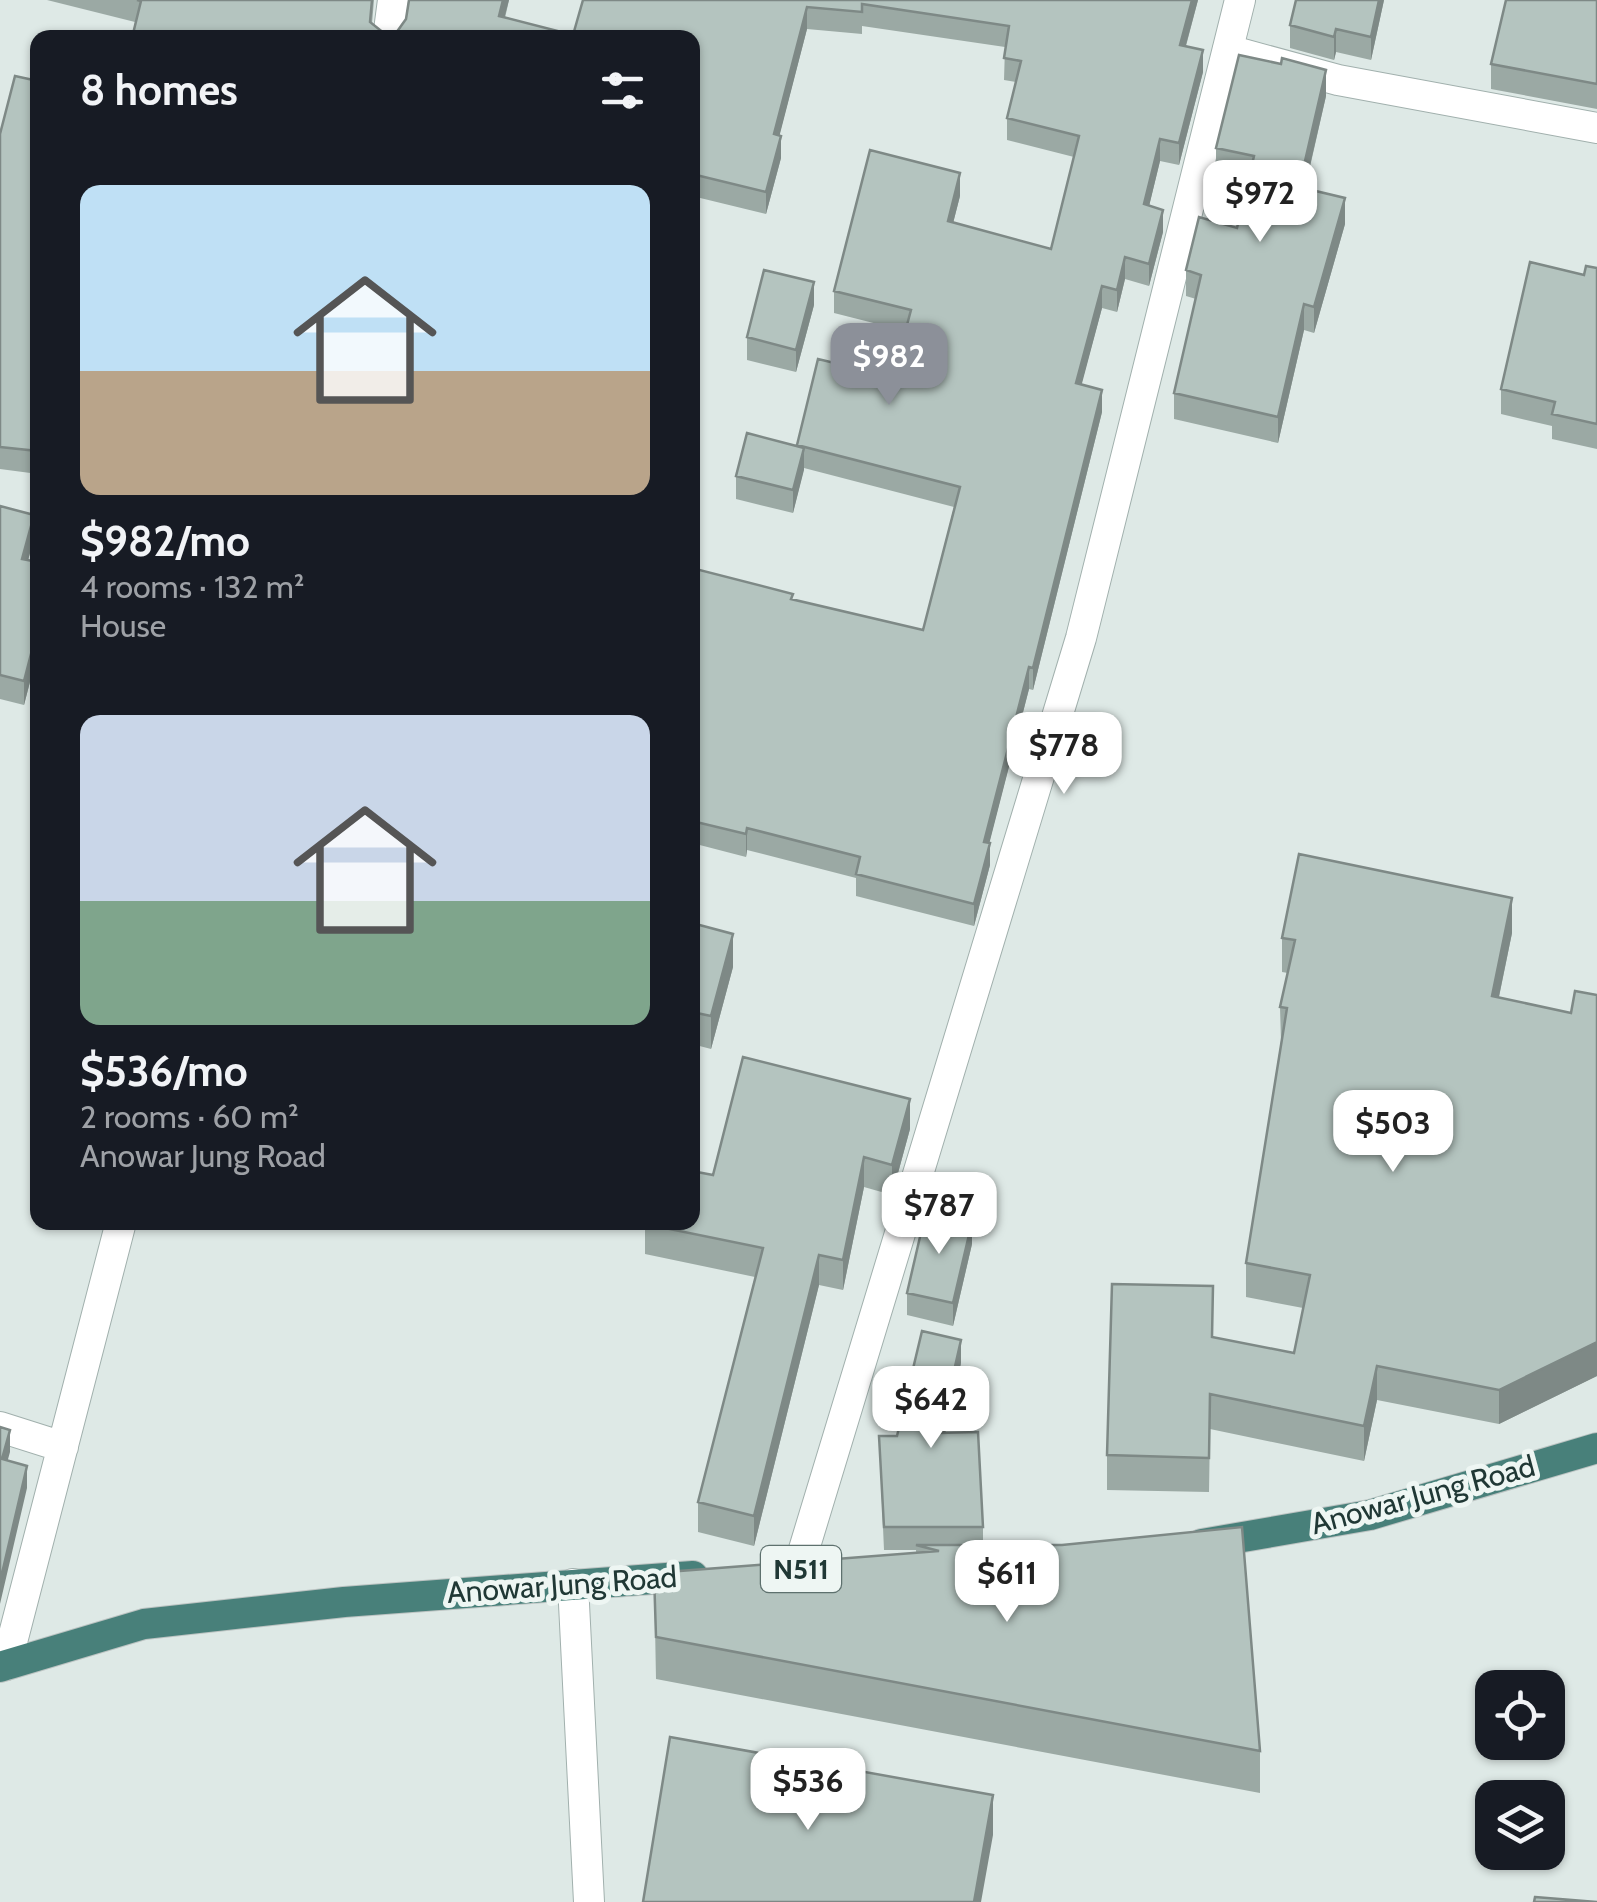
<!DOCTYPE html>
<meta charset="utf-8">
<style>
:root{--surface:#171b24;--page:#20242c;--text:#f1f3f6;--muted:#9ea1a6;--accent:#8c9099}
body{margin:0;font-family:Cabin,sans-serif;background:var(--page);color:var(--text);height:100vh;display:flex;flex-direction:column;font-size:38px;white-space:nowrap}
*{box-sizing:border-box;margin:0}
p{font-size:32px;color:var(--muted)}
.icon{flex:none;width:55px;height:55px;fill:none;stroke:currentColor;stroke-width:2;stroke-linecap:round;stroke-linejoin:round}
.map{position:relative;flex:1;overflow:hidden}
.side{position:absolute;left:30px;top:30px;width:670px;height:1200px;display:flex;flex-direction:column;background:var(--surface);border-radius:20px;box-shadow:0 2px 8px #0004}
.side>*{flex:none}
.tools{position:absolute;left:1475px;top:1670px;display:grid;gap:20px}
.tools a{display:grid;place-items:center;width:90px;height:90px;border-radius:20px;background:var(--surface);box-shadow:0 2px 8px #0004;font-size:50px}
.price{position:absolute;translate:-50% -85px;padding:0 22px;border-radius:20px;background:#fff;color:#222;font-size:32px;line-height:65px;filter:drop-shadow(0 2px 5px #0008)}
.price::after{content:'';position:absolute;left:50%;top:60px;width:30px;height:22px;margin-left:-15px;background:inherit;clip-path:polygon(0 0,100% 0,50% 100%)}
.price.selected{background:var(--accent);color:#fff}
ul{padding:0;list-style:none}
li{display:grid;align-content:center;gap:20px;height:530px;padding:0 50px}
li span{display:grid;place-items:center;height:310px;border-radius:20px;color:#555}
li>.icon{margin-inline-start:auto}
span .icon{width:180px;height:180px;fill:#fffc;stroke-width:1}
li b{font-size:42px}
h2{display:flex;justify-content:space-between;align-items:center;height:120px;padding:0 50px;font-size:42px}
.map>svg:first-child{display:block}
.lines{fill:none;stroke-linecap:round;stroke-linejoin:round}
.minor-casing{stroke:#a1b0ad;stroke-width:32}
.tertiary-casing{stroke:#a1b0ad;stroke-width:32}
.trunk-casing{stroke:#bcc3c2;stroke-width:32}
.minor{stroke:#fff;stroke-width:30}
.tertiary{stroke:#fff;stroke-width:30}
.trunk{stroke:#48807a;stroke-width:30}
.wall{fill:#9ba9a4}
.shaded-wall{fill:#7e8986}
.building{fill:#b4c4bf;stroke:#7e8986;stroke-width:2.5}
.labels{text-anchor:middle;stroke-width:10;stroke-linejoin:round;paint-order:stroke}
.shield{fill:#eef6f3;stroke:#5e716e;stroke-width:2.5}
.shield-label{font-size:28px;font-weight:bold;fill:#203835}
.street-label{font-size:30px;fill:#203835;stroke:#eef6f3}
</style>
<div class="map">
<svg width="1597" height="1902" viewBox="0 0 1597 1902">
<rect width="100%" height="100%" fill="#dee9e6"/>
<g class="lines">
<g class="minor-casing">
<path id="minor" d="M 388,38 L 393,0
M 1228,50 L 1338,80 L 1597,128
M 0,1427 L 63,1447
M 573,1584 L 589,1902
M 6,1665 L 121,1222"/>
</g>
<g class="tertiary-casing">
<path id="tertiary" d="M 798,1569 L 1081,638 L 1240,0"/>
</g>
<g class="trunk-casing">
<path id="trunk" d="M 1202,1544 L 1370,1515 L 1597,1448
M 0,1667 L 144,1624 L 344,1602 L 693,1576"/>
</g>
<use href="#minor" class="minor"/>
<use href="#tertiary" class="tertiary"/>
<use href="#trunk" class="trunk"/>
</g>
<path class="wall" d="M 47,0 L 374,0 L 372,24 L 385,34 L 396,33 L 406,19 L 409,0 L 509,0 L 505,18 L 573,35 L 583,0 L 1198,0 L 1186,46 L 1203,72 L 1179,165 L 1160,161 L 1149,206 L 1163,232 L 1149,286 L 1125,279 L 1117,312 L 1102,308 L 1081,385 L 1102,412 L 1033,690 L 1029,689 L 989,843 L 990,865 L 974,926 L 856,896 L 856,878 L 747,850 L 746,857 L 692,843 L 692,568 L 793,599 L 923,630 L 954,507 L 804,468 L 793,513 L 736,499 L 736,476 L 797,446 L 893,377 L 905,331 L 834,313 L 834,291 L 960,196 L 953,223 L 1051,249 L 1074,157 L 1007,140 L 1007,118 L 1016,82 L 1004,80 L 1005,47 L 862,26 L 862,34 L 807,29 L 779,136 L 781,158 L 766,214 L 692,196 L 692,38 L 132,38 L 135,22 Z
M 1384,0 L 1371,60 L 1336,52 L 1334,60 L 1290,48 L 1290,25 Z
M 1597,0 L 1597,109 L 1491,89 L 1491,64 Z
M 38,81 L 38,474 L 0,469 L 0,134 Z
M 1326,96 L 1305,189 L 1345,224 L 1314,333 L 1304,330 L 1278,443 L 1174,419 L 1174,393 L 1196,299 L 1186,296 L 1186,270 L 1237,228 L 1248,181 L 1216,174 L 1216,148 Z
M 1597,268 L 1597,449 L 1552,439 L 1552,426 L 1501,414 L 1501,389 L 1584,275 Z
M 814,305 L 796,372 L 747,360 L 747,337 Z
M 0,506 L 34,538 L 28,560 L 38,562 L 38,651 L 24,705 L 0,699 Z
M 692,923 L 733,967 L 711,1049 L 692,1044 Z
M 1512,933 L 1499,997 L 1571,1013 L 1597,995 L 1597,1376 L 1499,1424 L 1377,1400 L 1364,1461 L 1210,1429 L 1209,1492 L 1107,1490 L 1107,1455 L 1213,1337 L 1294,1353 L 1303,1308 L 1246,1297 L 1246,1263 L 1281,1041 L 1280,1007 L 1288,973 L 1282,972 L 1282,938 Z
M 910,1129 L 892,1195 L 864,1187 L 843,1290 L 819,1285 L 754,1546 L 698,1532 L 698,1502 L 755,1277 L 645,1254 L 645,1222 L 713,1175 Z
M 972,1244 L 953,1326 L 907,1315 L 907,1293 Z
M 961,1363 L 945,1433 L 983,1527 L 983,1545 L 1260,1751 L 1260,1793 L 656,1679 L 654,1573 L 916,1553 L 916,1550 L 884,1550 L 879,1436 L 897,1436 Z"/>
<path class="shaded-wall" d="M 503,0 L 509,0 L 499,38 L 499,16 Z
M 1192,0 L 1198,0 L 1180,67 L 1180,45 Z
M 1379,0 L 1384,0 L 1371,60 L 1371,37 Z
M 807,7 L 807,29 L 774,157 L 774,134 Z
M 1336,29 L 1336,52 L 1334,60 L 1334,37 Z
M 1203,50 L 1203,72 L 1179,165 L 1179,143 Z
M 1326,70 L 1326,96 L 1299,213 L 1299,187 Z
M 781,136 L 781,158 L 766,214 L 766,192 Z
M 1160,139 L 1160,161 L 1144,227 L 1144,204 Z
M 960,173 L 960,196 L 948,243 L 948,221 Z
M 1345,198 L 1345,224 L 1314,333 L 1314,307 Z
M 1163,210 L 1163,232 L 1149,286 L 1149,264 Z
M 1125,257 L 1125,279 L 1117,312 L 1117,290 Z
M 814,282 L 814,305 L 796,372 L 796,350 Z
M 1102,286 L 1102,308 L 1076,406 L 1076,383 Z
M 1304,304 L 1304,330 L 1278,443 L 1278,417 Z
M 1102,390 L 1102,412 L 1033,690 L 1033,668 Z
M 696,441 L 696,463 L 692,477 L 692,455 Z
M 804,448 L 804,470 L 793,513 L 793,490 Z
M 34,515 L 34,538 L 22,583 L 22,559 Z
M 38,627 L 38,651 L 24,705 L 24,681 Z
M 1029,667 L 1029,689 L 984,864 L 984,842 Z
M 747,828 L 747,850 L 746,857 L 746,834 Z
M 990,843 L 990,865 L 974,926 L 974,904 Z
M 1512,898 L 1512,933 L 1492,1030 L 1492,996 Z
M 733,934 L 733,967 L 711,1049 L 711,1016 Z
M 910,1099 L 910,1129 L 892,1195 L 892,1165 Z
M 864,1157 L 864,1187 L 843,1290 L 843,1260 Z
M 972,1222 L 972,1244 L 953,1326 L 953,1303 Z
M 819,1255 L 819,1285 L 754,1546 L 754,1516 Z
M 961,1340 L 961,1363 L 940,1456 L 940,1433 Z
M 1597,1342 L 1597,1376 L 1499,1424 L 1499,1390 Z
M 1377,1366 L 1377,1400 L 1364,1461 L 1364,1426 Z
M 10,1430 L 10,1452 L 2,1481 L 2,1459 Z
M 27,1466 L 27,1488 L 0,1604 L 0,1582 Z
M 993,1795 L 993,1835 L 981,1902 L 974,1902 Z"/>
<path class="building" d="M 137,0 L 372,0 L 370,22 L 385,34 L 396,33 L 406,19 L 409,0 L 503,0 L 499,16 L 573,35 L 583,0 L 1192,0 L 1180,45 L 1203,50 L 1179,143 L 1160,139 L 1144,204 L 1163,210 L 1149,264 L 1125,257 L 1117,290 L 1102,286 L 1076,383 L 1102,390 L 1033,668 L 1029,667 L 984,842 L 990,843 L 974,904 L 856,874 L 860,857 L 747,828 L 746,834 L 692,821 L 692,568 L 793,594 L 791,599 L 923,630 L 960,487 L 797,445 L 818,359 L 893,377 L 911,310 L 834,291 L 870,150 L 960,173 L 948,221 L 1051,249 L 1079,136 L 1007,118 L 1021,61 L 1004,58 L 1009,26 L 862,4 L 862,12 L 807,7 L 774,134 L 781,136 L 766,192 L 692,174 L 692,38 L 132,38 L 141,1 Z
M 1296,0 L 1379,0 L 1371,37 L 1336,29 L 1334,37 L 1290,25 Z
M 1506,0 L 1597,0 L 1597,84 L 1491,64 Z
M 1239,55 L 1281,64 L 1282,58 L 1326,70 L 1299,187 L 1345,198 L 1314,307 L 1304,304 L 1278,417 L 1174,393 L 1201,275 L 1186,270 L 1199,217 L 1237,228 L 1254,156 L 1216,148 Z
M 15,76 L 38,81 L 38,451 L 0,447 L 0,134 Z
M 1530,262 L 1584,275 L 1586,266 L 1597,268 L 1597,424 L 1552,414 L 1555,402 L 1501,389 Z
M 764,270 L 814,282 L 796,350 L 747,337 Z
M 747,433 L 804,448 L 793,490 L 736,476 Z
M 0,506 L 34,515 L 22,559 L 38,562 L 38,627 L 24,681 L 0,675 Z
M 1299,854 L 1512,898 L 1492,996 L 1571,1013 L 1575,991 L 1597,995 L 1597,1342 L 1499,1390 L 1377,1366 L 1364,1426 L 1210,1394 L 1209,1458 L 1107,1455 L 1112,1284 L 1213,1286 L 1212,1337 L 1294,1353 L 1310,1275 L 1246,1263 L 1287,1008 L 1280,1007 L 1295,940 L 1282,938 Z
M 692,923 L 733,934 L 711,1016 L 692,1012 Z
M 743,1057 L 910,1099 L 892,1165 L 864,1157 L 843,1260 L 819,1255 L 754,1516 L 698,1502 L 763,1248 L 645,1224 L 645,1222 L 692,1222 L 692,1171 L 713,1175 Z
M 926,1211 L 972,1222 L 953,1303 L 907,1293 Z
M 922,1331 L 961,1340 L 940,1433 L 978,1432 L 983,1527 L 884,1527 L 879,1436 L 897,1436 Z
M 0,1427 L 10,1430 L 2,1459 L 27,1466 L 0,1582 Z
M 1242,1527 L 1260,1751 L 656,1637 L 654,1573 L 939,1551 L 916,1545 L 1062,1545 Z
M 670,1737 L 993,1795 L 974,1902 L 643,1902 Z
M 1535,1897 L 1597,1902 L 1534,1902 Z"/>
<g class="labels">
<rect class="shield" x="761" y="1546" width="80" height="46" rx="8"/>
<g class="shield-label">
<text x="801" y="1579">N511</text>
</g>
<g class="street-label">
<text transform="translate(1423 1495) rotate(-15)" y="10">Anowar Jung Road</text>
<text transform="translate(562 1585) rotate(-4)" y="10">Anowar Jung Road</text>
</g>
</g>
</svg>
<div class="tools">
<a><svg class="icon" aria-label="locate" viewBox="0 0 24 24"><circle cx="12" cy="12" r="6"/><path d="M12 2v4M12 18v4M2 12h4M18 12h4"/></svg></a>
<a><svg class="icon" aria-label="layers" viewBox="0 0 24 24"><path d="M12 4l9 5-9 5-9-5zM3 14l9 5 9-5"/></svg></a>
</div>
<b class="price" style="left:1260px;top:245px">$972</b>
<b class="price selected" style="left:889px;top:408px">$982</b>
<b class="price" style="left:1064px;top:797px">$778</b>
<b class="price" style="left:1393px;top:1175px">$503</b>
<b class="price" style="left:939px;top:1257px">$787</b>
<b class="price" style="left:931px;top:1451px">$642</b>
<b class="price" style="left:1007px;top:1625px">$611</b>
<b class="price" style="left:808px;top:1833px">$536</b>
<section class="side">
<h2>8 homes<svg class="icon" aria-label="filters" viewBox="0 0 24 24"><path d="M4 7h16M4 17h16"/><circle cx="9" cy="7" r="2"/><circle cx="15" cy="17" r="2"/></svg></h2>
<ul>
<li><span style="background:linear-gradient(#bfe0f5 60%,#b9a48a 0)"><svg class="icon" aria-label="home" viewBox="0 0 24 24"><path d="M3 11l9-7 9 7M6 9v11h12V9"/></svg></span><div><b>$982/mo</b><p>4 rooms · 132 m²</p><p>House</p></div></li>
<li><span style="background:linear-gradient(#c9d6e8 60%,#7fa58c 0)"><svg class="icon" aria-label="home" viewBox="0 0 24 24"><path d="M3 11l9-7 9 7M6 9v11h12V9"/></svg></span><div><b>$536/mo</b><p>2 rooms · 60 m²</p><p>Anowar Jung Road</p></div></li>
</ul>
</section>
</div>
